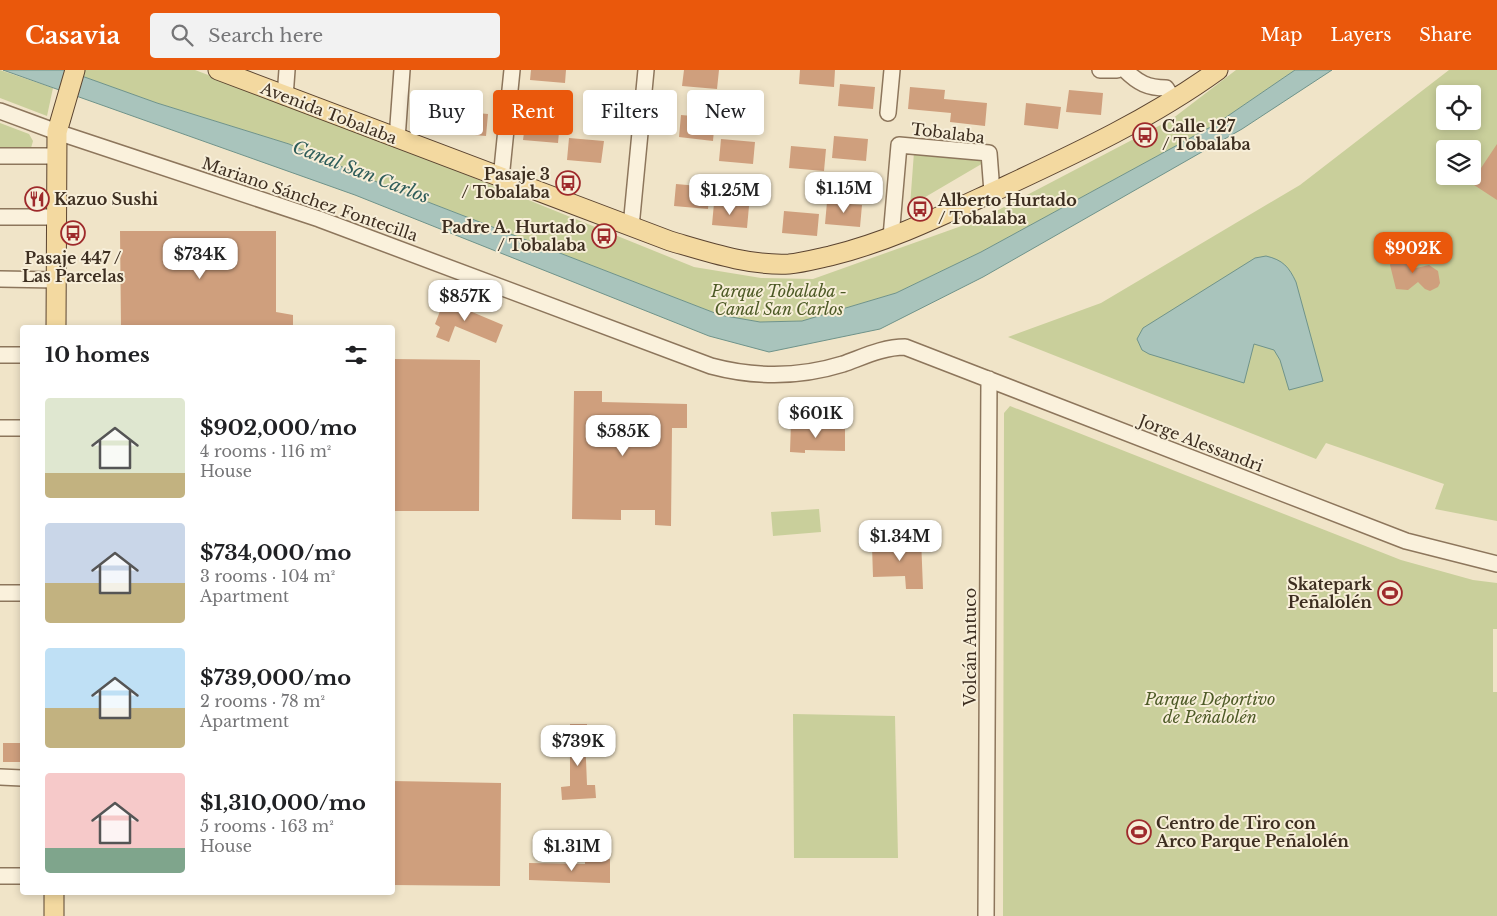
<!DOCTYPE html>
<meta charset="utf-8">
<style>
:root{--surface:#fff;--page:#f2f2f2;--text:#202124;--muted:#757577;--accent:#ea580c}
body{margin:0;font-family:"Libre Baskerville",serif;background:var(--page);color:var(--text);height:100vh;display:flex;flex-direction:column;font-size:19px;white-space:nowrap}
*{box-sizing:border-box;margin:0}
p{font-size:16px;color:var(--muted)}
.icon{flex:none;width:28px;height:28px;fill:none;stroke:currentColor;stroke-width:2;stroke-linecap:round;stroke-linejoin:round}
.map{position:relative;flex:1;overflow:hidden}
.details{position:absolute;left:20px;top:255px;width:375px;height:570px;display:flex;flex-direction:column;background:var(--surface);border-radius:5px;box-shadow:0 2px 8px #0003}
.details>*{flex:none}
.guide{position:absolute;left:410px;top:20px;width:475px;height:45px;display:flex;gap:10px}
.tools{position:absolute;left:1436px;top:15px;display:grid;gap:10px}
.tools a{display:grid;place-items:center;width:45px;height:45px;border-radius:5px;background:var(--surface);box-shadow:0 2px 8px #0003;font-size:25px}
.price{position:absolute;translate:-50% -42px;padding:0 11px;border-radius:10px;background:#fff;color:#222;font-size:16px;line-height:32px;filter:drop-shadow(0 1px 2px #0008)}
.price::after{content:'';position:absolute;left:50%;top:30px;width:15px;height:11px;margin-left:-8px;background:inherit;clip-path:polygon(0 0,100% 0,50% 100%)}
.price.selected{background:var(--accent);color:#fff}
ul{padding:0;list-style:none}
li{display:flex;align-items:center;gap:15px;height:125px;padding:0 25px}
li span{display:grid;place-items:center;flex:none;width:140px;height:100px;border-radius:5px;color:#555}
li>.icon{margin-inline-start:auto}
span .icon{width:60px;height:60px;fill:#fffc;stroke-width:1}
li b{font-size:21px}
h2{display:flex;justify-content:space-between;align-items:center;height:60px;padding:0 25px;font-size:21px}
.tag{padding:0 18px;border-radius:5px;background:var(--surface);box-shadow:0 2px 8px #0003;font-size:18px;line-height:45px}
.tag.selected{background:var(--accent);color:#fff}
header{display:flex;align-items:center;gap:30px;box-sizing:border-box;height:70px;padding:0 25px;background:var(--accent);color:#fff}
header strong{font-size:24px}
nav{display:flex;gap:28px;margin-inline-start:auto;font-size:18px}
.search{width:350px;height:45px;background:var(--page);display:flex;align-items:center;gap:12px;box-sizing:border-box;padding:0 18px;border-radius:5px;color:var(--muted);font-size:19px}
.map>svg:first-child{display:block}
.green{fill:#c9cf9b;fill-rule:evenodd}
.water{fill:#a9c4bc;stroke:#6f938a}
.building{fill:#cf9f7d}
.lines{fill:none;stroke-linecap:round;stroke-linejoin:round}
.minor-casing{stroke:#8d765c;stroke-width:18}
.major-casing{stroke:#5b4430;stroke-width:21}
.minor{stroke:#faf1dc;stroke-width:15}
.major{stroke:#f3d9a0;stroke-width:19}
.labels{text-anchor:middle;stroke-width:4;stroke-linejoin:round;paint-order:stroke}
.street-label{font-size:16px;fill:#3d2e20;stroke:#f7eed8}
.poi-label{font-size:16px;font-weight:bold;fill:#3d2e20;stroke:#f7eed8;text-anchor:start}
.park-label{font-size:16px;font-style:italic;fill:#4d5a26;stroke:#f7eed8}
.water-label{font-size:18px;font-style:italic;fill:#2f5d5a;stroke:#f7eed8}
</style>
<header>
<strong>Casavia</strong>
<div class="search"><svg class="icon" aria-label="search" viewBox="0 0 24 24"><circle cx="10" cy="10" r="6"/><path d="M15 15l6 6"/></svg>Search here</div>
<nav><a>Map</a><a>Layers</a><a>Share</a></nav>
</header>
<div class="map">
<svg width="1497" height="846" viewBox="0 0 1497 846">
<rect width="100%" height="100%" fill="#f0e4c8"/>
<path class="green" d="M 0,0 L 53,18 L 47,46 L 0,28 Z
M 65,0 L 195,0 L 388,73 L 694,197 L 761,208 L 813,209 L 981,149 L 1172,49 L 1236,0 L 1295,0 L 1216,54 L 981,182 L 896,223 L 802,251 L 760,252 L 720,245 L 384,115 L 289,74 L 157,33 Z
M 1449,0 L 1497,0 L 1497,451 L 1435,439 L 1444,414 L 1326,373 L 1316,389 L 1008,267 L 1101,233 L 1300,115 ZM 1445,24 L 1472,24 L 1472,51 L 1445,51 ZM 1445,79 L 1472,79 L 1472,106 L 1445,106 Z
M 0,53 L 29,64 L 33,71 L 31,78 L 0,77 Z
M 914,82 L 990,89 L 910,136 Z
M 1010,336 L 1401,490 L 1473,510 L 1497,513 L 1497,559 L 1493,559 L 1493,622 L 1497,622 L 1497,846 L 1003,846 L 1004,343 Z
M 819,439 L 821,462 L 773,466 L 771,442 Z
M 793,644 L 895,646 L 898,788 L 794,788 Z"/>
<path class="water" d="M 3,0 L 65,0 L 157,33 L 289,74 L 384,115 L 720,245 L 760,252 L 802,251 L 896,223 L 981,182 L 1216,54 L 1295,0 L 1332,0 L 1242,59 L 983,207 L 880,259 L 769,282 L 709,266 L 355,125 Z
M 1266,186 C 1283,190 1289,197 1296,212 L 1323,311 L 1289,320 L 1280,290 L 1274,280 L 1254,274 L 1244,313 L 1149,284 L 1142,280 L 1137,269 L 1143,258 L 1255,188 Z"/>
<path class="building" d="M 531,0 L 566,0 L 565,13 L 530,10 Z
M 684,0 L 719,0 L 717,19 L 682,16 Z
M 800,0 L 835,0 L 834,17 L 799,14 Z
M 840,14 L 875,17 L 873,39 L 838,36 Z
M 910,17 L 945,20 L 944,29 L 987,33 L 985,56 L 950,52 L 951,43 L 908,39 Z
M 1069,20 L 1103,23 L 1101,45 L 1066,42 Z
M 415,22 L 450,26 L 448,48 L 413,45 Z
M 1026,33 L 1061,37 L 1058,59 L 1024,55 Z
M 453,41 L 488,44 L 486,66 L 451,63 Z
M 681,45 L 715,48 L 713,71 L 679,67 Z
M 526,48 L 560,51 L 558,73 L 523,70 Z
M 834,66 L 868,69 L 866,91 L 832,88 Z
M 569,68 L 604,71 L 601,93 L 567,90 Z
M 721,69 L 755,72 L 753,94 L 719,91 Z
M 1497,74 L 1497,130 L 1471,113 Z
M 791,76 L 826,79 L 824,101 L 789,98 Z
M 676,114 L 710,117 L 708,139 L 674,136 Z
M 827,132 L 862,135 L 860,157 L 825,154 Z
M 714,133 L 749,136 L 747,158 L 712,155 Z
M 784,141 L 819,144 L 817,166 L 782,163 Z
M 120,161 L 276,161 L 276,242 L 293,245 L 293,258 L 121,258 Z
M 1399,182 L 1407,184 L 1412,199 L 1429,195 L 1438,201 L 1440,213 L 1438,217 L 1430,221 L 1425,219 L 1418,212 L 1408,220 L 1396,219 L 1390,195 L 1394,184 Z
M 452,228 L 467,234 L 465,239 L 503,255 L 496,273 L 455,256 L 449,272 L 436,267 L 440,257 L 435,254 L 444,231 L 449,233 Z
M 392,289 L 480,290 L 479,441 L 392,441 Z
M 574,321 L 602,321 L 602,332 L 687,334 L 687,358 L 672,358 L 671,456 L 655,455 L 655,440 L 621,440 L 621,450 L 572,449 Z
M 791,352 L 806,353 L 806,359 L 845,359 L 845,381 L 805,380 L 805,383 L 790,382 Z
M 921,468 L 923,519 L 906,519 L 905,506 L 873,507 L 872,476 L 904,475 L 904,469 Z
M 570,654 L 587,654 L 587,665 L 585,665 L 587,715 L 595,715 L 596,728 L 562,730 L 561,717 L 570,716 Z
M 3,673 L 22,673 L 22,692 L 3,692 Z
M 392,711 L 501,713 L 500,816 L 392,815 Z
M 585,789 L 610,789 L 610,813 L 529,810 L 529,793 L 585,794 Z"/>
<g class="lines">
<g class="minor-casing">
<path id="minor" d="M 1100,0 L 1117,0
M 1125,0 C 1138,13 1148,18 1166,18 L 1174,30
M 285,27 L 287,0
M 0,41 L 57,62 L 319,149 L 711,296 C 756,308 798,308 843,294 C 863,287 883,277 905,277 L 1406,471 L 1497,494
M 888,43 L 892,0
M 397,69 L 402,0
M 0,86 L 57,86
M 501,109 L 512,0
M 0,147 L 57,147
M 631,157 L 646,0
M 891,167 L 899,75 L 989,83 L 992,122
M 0,209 L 57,210
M 0,285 L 22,285
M 0,358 L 22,358
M 0,523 L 22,523
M 0,707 L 22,708
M 0,806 L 22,806
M 986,846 L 989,309"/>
</g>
<g class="major-casing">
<path id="major" d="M 218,0 L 670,171 C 708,182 749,196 789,194 C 802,193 816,189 830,186 C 888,172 941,146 995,121 C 1072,85 1149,50 1218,0
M 56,258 L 57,62 L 75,0
M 54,846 L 54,822"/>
</g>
<use href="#minor" class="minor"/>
<use href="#major" class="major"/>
</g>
<defs>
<g id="bus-ring" transform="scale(1.25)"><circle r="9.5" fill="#f7eed8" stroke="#9e2a2b" stroke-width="1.5"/><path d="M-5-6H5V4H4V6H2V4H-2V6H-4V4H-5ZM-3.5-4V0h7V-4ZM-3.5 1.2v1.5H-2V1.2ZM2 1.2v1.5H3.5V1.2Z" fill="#9e2a2b"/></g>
<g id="restaurant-ring" transform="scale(1.25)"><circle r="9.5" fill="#f7eed8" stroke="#9e2a2b" stroke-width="1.5"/><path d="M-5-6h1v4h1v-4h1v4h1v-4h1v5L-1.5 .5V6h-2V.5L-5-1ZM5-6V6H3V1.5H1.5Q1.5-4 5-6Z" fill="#9e2a2b"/></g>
<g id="stadium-ring" transform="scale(1.25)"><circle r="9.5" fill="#f7eed8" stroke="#9e2a2b" stroke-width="1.5"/><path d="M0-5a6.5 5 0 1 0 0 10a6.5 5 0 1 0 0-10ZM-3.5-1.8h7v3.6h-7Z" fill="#9e2a2b"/></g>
</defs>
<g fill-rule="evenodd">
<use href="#bus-ring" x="1145" y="65"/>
<use href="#bus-ring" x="568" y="113"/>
<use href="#restaurant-ring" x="37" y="129"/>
<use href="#bus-ring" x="920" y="139"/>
<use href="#bus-ring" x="73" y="163"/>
<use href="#bus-ring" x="604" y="166"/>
<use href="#stadium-ring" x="1390" y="523"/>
<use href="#stadium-ring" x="1139" y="762"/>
</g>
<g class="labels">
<g class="street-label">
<text transform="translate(329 43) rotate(21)" y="6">Avenida Tobalaba</text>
<text transform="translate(948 63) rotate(7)" y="6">Tobalaba</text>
<text transform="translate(310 129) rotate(19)" y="6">Mariano Sánchez Fontecilla</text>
<text transform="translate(1201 373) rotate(21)" y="6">Jorge Alessandri</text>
<text transform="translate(970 577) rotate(-90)" y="6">Volcán Antuco</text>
</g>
<g class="poi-label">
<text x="1162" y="62">Calle 127<tspan x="1162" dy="18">/ Tobalaba</tspan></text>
<text x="550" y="110" text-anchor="end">Pasaje 3<tspan x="550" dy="18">/ Tobalaba</tspan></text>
<text x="54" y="135">Kazuo Sushi</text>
<text x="938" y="136">Alberto Hurtado<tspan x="938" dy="18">/ Tobalaba</tspan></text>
<text x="586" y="163" text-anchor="end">Padre A. Hurtado<tspan x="586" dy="18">/ Tobalaba</tspan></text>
<text x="73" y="194" text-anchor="middle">Pasaje 447 /<tspan x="73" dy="18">Las Parcelas</tspan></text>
<text x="1372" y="520" text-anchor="end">Skatepark<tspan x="1372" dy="18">Peñalolén</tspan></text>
<text x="1156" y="759">Centro de Tiro con<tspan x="1156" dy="18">Arco Parque Peñalolén</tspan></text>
</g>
<g class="park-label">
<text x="779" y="227">Parque Tobalaba -<tspan x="779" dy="18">Canal San Carlos</tspan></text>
<text x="1210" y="635">Parque Deportivo<tspan x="1210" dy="18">de Peñalolén</tspan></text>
</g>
<g class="water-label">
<text transform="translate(361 102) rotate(21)" y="6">Canal San Carlos</text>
</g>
</g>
</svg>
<div class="tools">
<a><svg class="icon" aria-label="locate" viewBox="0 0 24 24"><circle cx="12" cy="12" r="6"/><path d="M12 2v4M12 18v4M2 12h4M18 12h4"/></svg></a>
<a><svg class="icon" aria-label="layers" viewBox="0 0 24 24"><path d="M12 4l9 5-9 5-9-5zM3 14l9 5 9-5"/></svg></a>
</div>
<b class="price" style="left:844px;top:144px">$1.15M</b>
<b class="price" style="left:730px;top:146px">$1.25M</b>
<b class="price selected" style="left:1413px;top:204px">$902K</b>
<b class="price" style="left:200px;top:210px">$734K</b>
<b class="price" style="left:465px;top:252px">$857K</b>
<b class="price" style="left:816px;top:369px">$601K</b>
<b class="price" style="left:623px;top:387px">$585K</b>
<b class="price" style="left:900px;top:492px">$1.34M</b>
<b class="price" style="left:578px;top:697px">$739K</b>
<b class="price" style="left:572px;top:802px">$1.31M</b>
<div class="guide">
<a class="tag">Buy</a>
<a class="tag selected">Rent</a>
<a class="tag">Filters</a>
<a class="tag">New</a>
</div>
<section class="details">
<h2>10 homes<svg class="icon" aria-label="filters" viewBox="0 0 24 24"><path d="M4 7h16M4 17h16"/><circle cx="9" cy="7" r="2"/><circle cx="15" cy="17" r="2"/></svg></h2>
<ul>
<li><span style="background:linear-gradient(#dfe7d0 75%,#c2b280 0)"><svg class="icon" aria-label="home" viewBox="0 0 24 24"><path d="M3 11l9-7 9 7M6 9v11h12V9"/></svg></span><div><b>$902,000/mo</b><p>4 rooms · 116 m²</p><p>House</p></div></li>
<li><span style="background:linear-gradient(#c9d6e8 60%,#c2b280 0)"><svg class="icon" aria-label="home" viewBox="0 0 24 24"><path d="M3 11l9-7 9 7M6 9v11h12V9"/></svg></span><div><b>$734,000/mo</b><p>3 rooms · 104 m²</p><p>Apartment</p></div></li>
<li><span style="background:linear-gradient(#bfe0f5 60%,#c2b280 0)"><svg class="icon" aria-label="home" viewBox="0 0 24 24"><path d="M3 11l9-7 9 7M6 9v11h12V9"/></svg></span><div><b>$739,000/mo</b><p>2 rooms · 78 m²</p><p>Apartment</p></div></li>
<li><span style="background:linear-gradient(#f6c9c9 75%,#7fa58c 0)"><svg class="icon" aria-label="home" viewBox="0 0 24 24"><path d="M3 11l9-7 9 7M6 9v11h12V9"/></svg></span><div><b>$1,310,000/mo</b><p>5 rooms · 163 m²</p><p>House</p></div></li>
</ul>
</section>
</div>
